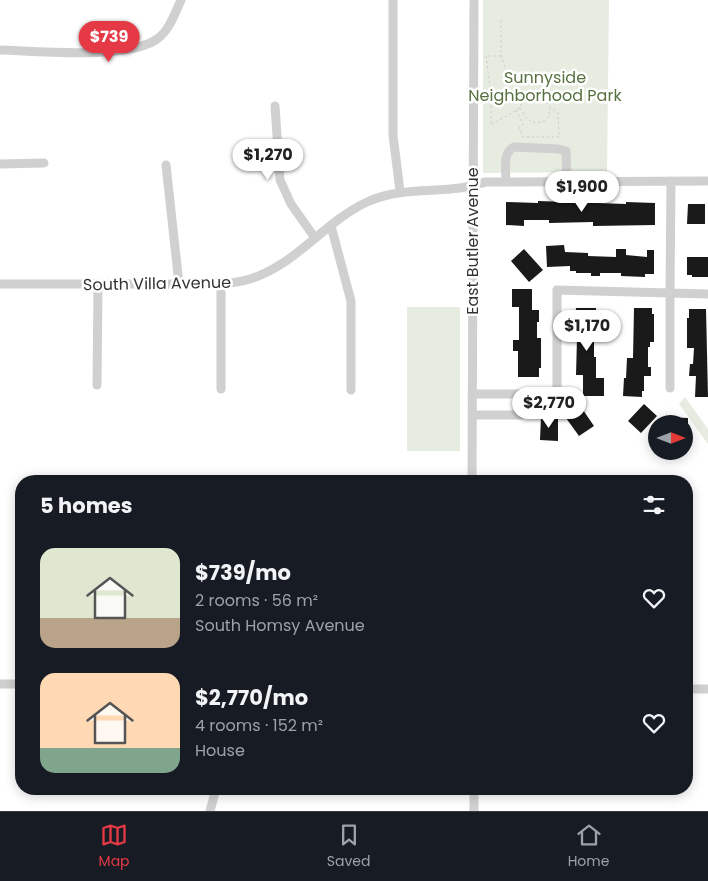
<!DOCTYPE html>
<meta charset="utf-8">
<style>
:root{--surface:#171b24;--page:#20242c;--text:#f1f3f6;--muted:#9ea1a6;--line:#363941;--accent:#e63946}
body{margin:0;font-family:Poppins,sans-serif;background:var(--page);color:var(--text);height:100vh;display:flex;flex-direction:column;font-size:19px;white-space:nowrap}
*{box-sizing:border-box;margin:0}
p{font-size:16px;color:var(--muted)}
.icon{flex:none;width:28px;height:28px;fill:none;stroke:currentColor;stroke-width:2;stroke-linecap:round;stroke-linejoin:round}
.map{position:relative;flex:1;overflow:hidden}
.side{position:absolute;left:15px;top:475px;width:678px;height:320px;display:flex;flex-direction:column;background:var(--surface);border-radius:20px;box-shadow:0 2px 12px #0003}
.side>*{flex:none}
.needle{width:32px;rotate:90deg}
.controls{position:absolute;left:648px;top:415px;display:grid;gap:10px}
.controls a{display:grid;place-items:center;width:45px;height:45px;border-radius:50%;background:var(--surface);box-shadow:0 2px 12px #0003;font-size:25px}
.price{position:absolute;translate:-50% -42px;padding:0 11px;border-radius:18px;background:#fff;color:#222;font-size:16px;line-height:32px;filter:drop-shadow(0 1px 2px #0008)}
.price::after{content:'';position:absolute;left:50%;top:30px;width:15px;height:11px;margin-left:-8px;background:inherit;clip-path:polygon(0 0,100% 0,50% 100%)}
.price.active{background:var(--accent);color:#fff}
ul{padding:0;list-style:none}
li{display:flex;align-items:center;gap:15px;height:125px;padding:0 25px}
li span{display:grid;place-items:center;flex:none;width:140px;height:100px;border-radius:15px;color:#555}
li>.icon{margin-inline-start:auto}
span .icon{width:60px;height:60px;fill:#fffc;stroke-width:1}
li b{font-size:21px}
h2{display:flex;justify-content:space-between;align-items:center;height:60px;padding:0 25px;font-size:21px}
.dock{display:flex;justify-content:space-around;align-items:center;height:70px;border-top:1px solid var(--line);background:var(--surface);font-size:14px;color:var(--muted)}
.dock a{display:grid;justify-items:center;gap:2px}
.dock .active{color:var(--accent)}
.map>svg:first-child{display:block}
.green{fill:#e6ecdf}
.building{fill:#1a1a1a}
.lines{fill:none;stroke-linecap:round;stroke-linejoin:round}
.path{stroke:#cdcdcd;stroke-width:1;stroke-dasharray:2.5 2.5;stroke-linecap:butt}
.minor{stroke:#d0d0d0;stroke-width:9}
.labels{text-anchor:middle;stroke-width:5;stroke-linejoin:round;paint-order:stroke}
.park-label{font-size:16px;fill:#56703f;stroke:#fff}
.street-label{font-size:16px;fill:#333;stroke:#fff}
</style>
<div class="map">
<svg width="708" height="811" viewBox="0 0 708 811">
<rect width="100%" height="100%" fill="#fff"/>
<path class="green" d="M 483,0 L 609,0 L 607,172 L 483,173 Z
M 407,307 L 460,307 L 460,451 L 407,451 Z
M 685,397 L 708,429 L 708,444 L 679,404 Z"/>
<path class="building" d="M 538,201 L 626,204 L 626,202 L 655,203 L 655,225 L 593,226 L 593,222 L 549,223 L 549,220 L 524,220 L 524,226 L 506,225 L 506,202 L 538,203 Z
M 688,204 L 705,204 L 705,224 L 687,224 Z
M 564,245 L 565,252 L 588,253 L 588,256 L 616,257 L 616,249 L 626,249 L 626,255 L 647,257 L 647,250 L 654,250 L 654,274 L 645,274 L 645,277 L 621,276 L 621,273 L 600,273 L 600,276 L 591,276 L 591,273 L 576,273 L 576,271 L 570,271 L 570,266 L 547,267 L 546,246 Z
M 524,249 L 543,270 L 529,282 L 511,261 Z
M 687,257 L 708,257 L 708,277 L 692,277 L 692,275 L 687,275 Z
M 512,289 L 532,289 L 532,310 L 539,310 L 539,322 L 537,322 L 537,338 L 541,338 L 541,368 L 539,368 L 539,377 L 518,377 L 518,351 L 513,351 L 513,340 L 519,340 L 519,307 L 512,307 Z
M 576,308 L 596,308 L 596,326 L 594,326 L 594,357 L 596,357 L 596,378 L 604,378 L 604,396 L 583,396 L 583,375 L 576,375 L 577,338 L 575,338 L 574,329 Z
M 634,308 L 652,308 L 652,314 L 654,314 L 654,342 L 650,342 L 650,347 L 648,347 L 648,367 L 651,367 L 651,376 L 644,376 L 644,391 L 642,391 L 642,397 L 623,396 L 624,378 L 626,378 L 627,358 L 633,358 Z
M 689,309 L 706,309 L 708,397 L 695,397 L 696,376 L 689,376 L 690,364 L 693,364 L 694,348 L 687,348 L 687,318 L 689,318 Z
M 644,404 L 657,416 L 641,433 L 628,421 Z
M 581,407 L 594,426 L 579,436 L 566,418 Z
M 541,417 L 558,417 L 558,441 L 540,440 Z
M 665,417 L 688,418 L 688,424 L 665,424 Z"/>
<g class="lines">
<path class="path" d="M 501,20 L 501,56 L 506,70 L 523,96
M 501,56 L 486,56 L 491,94 L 491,125 L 520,108 L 523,96 C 543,94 544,102 558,113 L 559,137 L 523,137 L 519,128 L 523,124 L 516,110 L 520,108
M 520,108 L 527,119 L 536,123 L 544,121 L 549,116 L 550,108"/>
<path class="minor" d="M 393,0 L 393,135 L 400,191
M 0,50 C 37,51 128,60 157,39 C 169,31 175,13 181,0
M 275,106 L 280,180 L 291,204 L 315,238
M 0,164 L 44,163
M 166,165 L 179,284
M 671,181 L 670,293 L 708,294
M 506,182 C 506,170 502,153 514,147 L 558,149 L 566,151 L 567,181
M 331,226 L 351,301 L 351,390
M 221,283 L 221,389
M 0,284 C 54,284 109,284 163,284 C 191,284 224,287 250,279 C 296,265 324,222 367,202 C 399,188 427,192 460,188 C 469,187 477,184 486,182 L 708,181
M 97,385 L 98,285
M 472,394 L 557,394 L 557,290 L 670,293 L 670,388
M 472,415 L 521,415
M 472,481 L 474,0
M 0,684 L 21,684
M 686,689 L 708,689
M 210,811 L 216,789
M 474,811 L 474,789"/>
</g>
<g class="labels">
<g class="park-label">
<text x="545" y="83">Sunnyside<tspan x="545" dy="18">Neighborhood Park</tspan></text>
</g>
<g class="street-label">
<text transform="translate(472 241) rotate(-90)" y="6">East Butler Avenue</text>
<text transform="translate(157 283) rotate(-1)" y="6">South Villa Avenue</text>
</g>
</g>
</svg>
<div class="controls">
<a><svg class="needle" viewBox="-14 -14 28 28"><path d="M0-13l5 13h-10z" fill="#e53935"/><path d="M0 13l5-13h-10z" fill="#9ea1a6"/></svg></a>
</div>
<b class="price active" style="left:109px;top:63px">$739</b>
<b class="price" style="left:268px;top:181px">$1,270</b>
<b class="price" style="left:582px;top:213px">$1,900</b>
<b class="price" style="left:587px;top:352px">$1,170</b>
<b class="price" style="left:549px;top:429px">$2,770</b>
<section class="side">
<h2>5 homes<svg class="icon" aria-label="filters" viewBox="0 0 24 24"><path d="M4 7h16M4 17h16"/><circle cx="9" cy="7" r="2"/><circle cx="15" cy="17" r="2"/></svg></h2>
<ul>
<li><span style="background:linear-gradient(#dfe7d0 70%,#b9a48a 0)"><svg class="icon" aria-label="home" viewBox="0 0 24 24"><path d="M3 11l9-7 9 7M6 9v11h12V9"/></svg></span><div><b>$739/mo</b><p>2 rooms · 56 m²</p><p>South Homsy Avenue</p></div><svg class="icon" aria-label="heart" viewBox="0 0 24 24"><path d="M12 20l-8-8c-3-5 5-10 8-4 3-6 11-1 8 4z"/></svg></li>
<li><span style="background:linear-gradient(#ffd9b3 75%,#7fa58c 0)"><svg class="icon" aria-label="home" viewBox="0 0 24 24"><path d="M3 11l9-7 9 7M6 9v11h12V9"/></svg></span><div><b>$2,770/mo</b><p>4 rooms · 152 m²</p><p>House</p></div><svg class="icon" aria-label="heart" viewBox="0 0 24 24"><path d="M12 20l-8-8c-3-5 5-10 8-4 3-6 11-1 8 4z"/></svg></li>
</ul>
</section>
</div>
<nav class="dock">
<a class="active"><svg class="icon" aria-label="map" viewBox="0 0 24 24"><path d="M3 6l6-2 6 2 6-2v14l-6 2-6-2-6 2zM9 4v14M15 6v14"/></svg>Map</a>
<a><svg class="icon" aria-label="saved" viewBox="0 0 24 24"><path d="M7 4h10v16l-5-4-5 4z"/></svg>Saved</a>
<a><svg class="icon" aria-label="home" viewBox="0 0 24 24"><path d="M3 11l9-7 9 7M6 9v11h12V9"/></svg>Home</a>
</nav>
